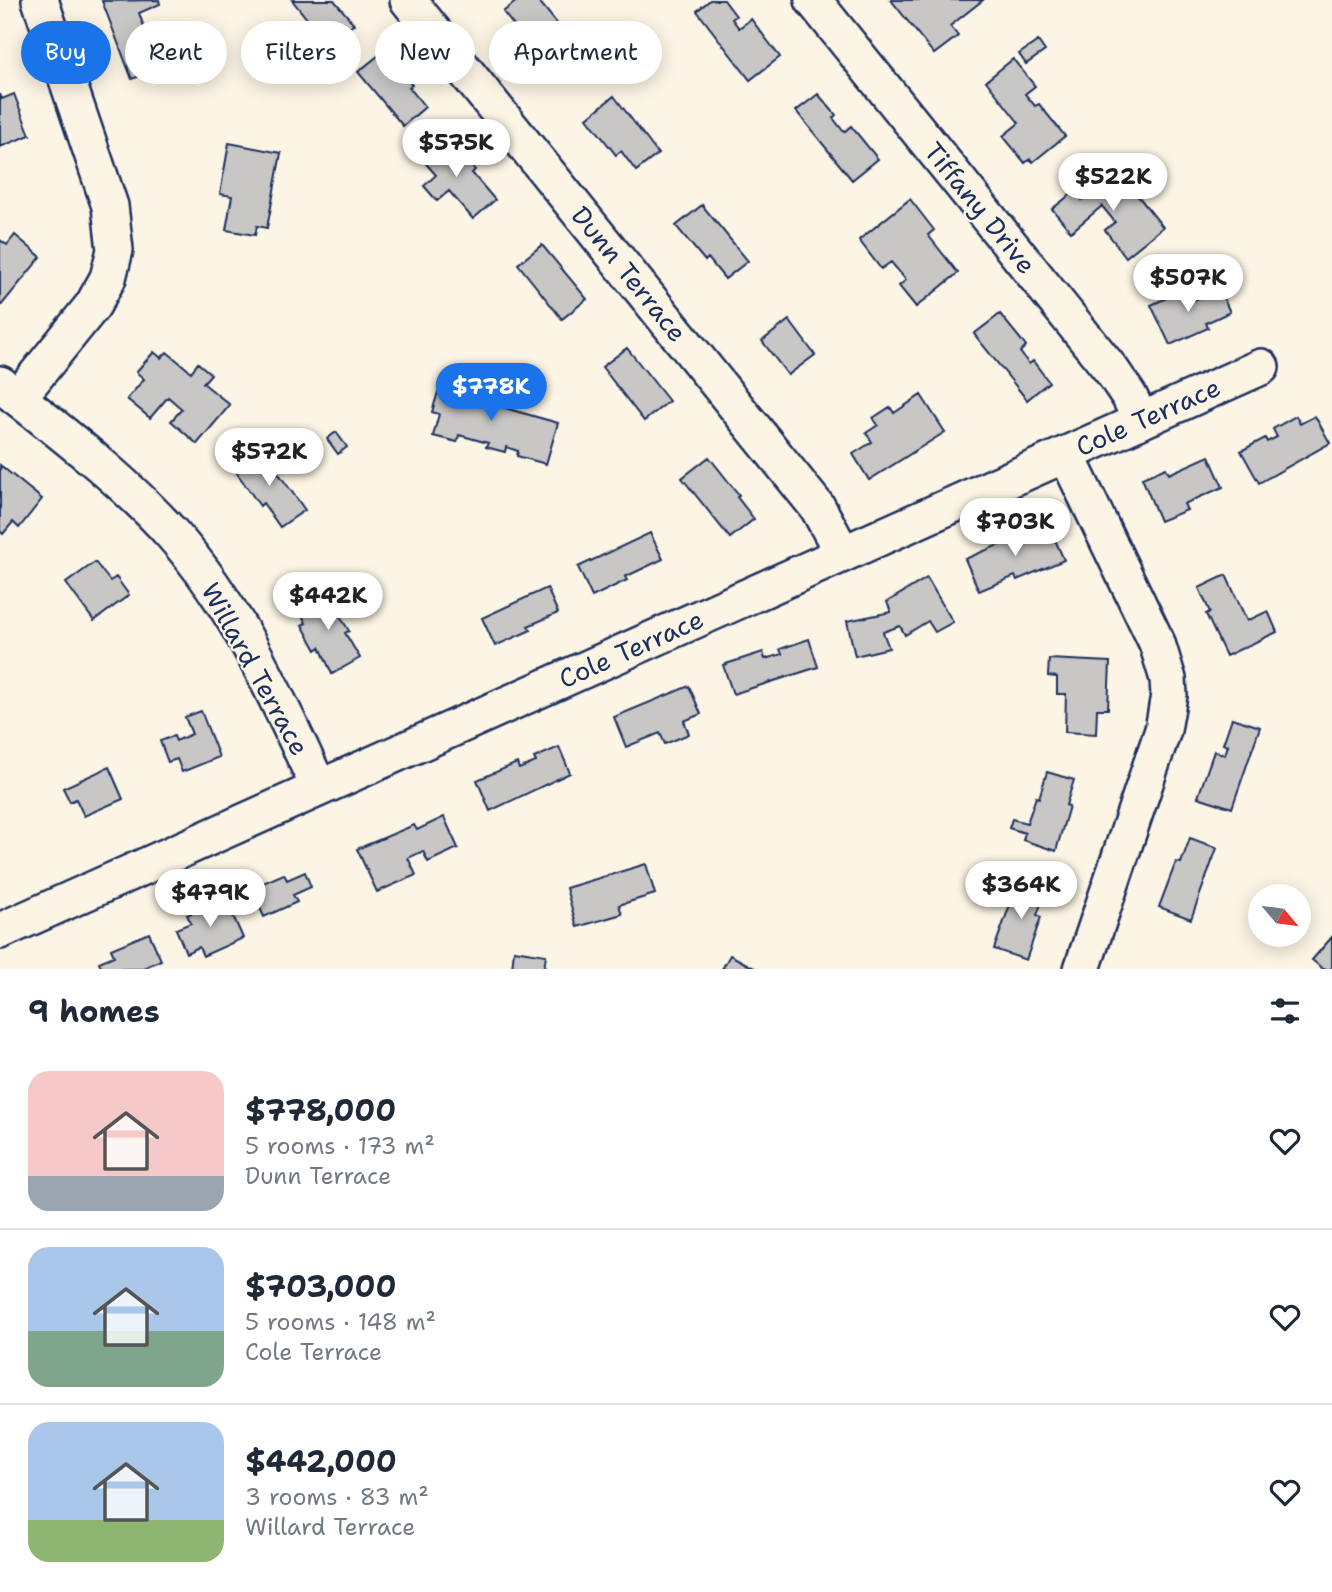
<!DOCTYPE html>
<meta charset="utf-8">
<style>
:root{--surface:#fff;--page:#f6f6f7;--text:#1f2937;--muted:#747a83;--line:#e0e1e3;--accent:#1a73e8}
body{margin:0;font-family:"Shantell Sans",sans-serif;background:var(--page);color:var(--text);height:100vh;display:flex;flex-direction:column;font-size:26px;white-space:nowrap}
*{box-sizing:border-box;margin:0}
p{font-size:23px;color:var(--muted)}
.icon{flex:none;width:38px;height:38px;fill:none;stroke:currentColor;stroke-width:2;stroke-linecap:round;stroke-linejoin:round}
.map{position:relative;height:969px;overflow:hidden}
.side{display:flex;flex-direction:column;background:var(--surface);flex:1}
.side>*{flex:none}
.hud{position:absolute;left:21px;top:21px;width:700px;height:63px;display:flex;gap:14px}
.needle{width:46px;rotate:119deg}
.buttons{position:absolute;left:1248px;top:884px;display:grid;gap:14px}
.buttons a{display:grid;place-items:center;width:63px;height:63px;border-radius:50%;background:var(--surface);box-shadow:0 4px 18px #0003;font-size:35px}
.price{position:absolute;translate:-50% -60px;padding:0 16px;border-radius:24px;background:#fff;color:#222;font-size:23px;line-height:46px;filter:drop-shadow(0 2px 4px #0008)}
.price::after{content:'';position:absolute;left:50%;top:42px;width:21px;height:16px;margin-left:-10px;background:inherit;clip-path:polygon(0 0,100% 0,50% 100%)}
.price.active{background:var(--accent);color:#fff}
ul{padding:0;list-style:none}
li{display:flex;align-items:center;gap:21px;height:175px;padding:0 28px}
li+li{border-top:2px solid var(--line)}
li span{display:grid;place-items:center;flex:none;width:196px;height:140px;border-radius:21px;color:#555}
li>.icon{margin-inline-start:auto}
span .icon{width:84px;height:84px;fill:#fffc;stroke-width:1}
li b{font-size:30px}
h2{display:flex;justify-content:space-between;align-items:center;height:84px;padding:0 28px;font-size:30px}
.pill{padding:0 24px;border-radius:32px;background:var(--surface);box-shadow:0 4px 18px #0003;font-size:24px;line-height:63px}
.pill.active{background:var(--accent);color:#fff}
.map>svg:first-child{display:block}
.building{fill:#c8c7c6;stroke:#1b2f5e;stroke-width:2}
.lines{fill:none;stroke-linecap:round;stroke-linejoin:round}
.minor-casing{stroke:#1b2f5e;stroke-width:40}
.minor{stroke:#fcf5e5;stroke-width:35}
.labels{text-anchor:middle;stroke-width:5;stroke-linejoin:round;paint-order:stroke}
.street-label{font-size:26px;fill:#1b2f5e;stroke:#fcf5e5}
</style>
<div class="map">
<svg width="1332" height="969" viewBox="0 0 1332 969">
<rect width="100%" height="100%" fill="#fcf5e5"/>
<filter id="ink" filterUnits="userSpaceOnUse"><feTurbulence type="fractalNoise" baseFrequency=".0143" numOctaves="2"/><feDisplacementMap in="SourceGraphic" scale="14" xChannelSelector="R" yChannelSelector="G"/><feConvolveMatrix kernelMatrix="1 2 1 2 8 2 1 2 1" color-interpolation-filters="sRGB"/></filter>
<g filter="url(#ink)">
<path class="building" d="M 159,0 L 160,4 L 139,13 L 159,69 L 132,79 L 102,1 Z
M 292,0 L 334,0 L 354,24 L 328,45 Z
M 518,0 L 538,0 L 577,48 L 554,67 L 533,41 L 529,45 L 503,12 Z
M 710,0 L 724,0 L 736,16 L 732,19 L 739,28 L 751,19 L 780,57 L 750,80 L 697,11 Z
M 891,0 L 983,0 L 950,26 L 958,36 L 934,54 Z
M 1038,41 L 1045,51 L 1026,64 L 1019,54 Z
M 384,51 L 412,85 L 409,87 L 425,107 L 403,126 L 358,72 Z
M 1013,59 L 1035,86 L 1025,94 L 1035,106 L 1039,104 L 1065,136 L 1033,162 L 1030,159 L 1025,163 L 1003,136 L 1019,123 L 986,81 Z
M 0,94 L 2,99 L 14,94 L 30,135 L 0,147 Z
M 818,94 L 836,115 L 833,118 L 844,132 L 851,126 L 878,159 L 852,180 L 796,111 Z
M 614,96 L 658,154 L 636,171 L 621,151 L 616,155 L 587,118 Z
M 447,137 L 475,170 L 472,173 L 495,200 L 473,219 L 449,191 L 437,201 L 424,186 L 436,175 L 421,158 Z
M 229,143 L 281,153 L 267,228 L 257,226 L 255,235 L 226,230 L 232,196 L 220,194 Z
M 1118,171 L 1163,227 L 1126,257 L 1105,230 L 1115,222 L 1102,206 L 1071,232 L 1052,209 L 1075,191 L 1082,200 Z
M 910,199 L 934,230 L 928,235 L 958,273 L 916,307 L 899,286 L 906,280 L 891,262 L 881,269 L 859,240 Z
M 702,205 L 748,261 L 725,279 L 708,258 L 705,261 L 676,226 Z
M 15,235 L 41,257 L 0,307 L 0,240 L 7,245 Z
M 542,245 L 587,299 L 562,319 L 518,264 Z
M 1219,289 L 1230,312 L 1206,323 L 1208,328 L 1170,345 L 1151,305 L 1179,292 L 1182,298 L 1191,294 L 1194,300 Z
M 1000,314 L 1026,346 L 1020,352 L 1029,364 L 1033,361 L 1049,382 L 1027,400 L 974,334 Z
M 789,320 L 815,355 L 788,375 L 762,341 Z
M 627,348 L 669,401 L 644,421 L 602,367 Z
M 154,352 L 161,358 L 167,352 L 191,372 L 198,363 L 211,374 L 203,383 L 230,405 L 197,444 L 171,421 L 182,409 L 168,397 L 150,418 L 127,399 L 144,379 L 136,372 Z
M 449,377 L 477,385 L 473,399 L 558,423 L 546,464 L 517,456 L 518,451 L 506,447 L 505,452 L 486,447 L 488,443 L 459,435 L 457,442 L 433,436 L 439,414 L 432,412 L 438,392 L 444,394 Z
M 921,395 L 945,432 L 869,480 L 853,454 L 872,442 L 866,433 L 878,425 L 873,418 L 890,407 L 894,413 Z
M 1296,416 L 1300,424 L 1315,416 L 1330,443 L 1259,483 L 1241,451 L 1265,438 L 1267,442 L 1277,437 L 1273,429 Z
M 336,432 L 347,447 L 338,454 L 327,439 Z
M 261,449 L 305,510 L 280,527 L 263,503 L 260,506 L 234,469 Z
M 1209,456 L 1223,487 L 1184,504 L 1187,510 L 1160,521 L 1142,478 L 1166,468 L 1169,474 Z
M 709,457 L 739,495 L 737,497 L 754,519 L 730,538 L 682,478 Z
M 0,465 L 42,499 L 19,528 L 13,522 L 3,534 L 0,531 Z
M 1048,524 L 1064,560 L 1017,580 L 1015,576 L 979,591 L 965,559 Z
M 650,533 L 663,559 L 625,577 L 627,580 L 592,597 L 578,567 Z
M 95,562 L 110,581 L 116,577 L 129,595 L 94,621 L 66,583 Z
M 1226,575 L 1247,621 L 1268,611 L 1277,632 L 1226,656 L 1206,614 L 1210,612 L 1199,588 Z
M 927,578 L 953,622 L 935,632 L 928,621 L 905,635 L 900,626 L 883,632 L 889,648 L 855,656 L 847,621 L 891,612 L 887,602 Z
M 547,588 L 558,613 L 528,626 L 531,630 L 495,646 L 482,618 Z
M 326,592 L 349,631 L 345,633 L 360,658 L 332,674 L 320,647 L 316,650 L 302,625 L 306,623 L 298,608 Z
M 809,639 L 818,667 L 733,694 L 723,665 L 763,652 L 765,659 L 782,654 L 780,649 Z
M 1049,659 L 1110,662 L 1108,709 L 1097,709 L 1096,734 L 1065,732 L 1066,694 L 1057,694 L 1057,677 L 1048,676 Z
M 689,686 L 701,714 L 684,721 L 689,734 L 665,744 L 660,733 L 626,747 L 614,717 Z
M 201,711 L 219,757 L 182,772 L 177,759 L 168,762 L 160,741 L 174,736 L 176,741 L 192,734 L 185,717 Z
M 1232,718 L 1260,727 L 1232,808 L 1198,797 L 1214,751 L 1225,755 L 1228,745 L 1223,744 Z
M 559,747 L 570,773 L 490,811 L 477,780 L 517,763 L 519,769 L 536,762 L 534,758 Z
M 109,767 L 123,799 L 84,816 L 76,799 L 70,802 L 63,788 Z
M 1047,772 L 1074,780 L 1066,805 L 1069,806 L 1056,851 L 1023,840 L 1025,833 L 1009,828 L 1012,819 L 1027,823 L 1036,797 L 1039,798 Z
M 444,817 L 458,848 L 428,862 L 423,851 L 408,858 L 416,875 L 377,892 L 357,849 L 414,825 L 417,830 Z
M 1190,838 L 1217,848 L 1191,919 L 1159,907 L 1176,862 L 1181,863 Z
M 646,864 L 655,894 L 619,905 L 622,914 L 577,927 L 566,888 Z
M 305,872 L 311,887 L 293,895 L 297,902 L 264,917 L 251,888 L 284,874 L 287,880 Z
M 1019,880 L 1046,890 L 1037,915 L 1041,917 L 1026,960 L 994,949 Z
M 225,898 L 243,938 L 203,956 L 199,947 L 186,953 L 176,929 L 191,923 L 187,915 Z
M 149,933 L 161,960 L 141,969 L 102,969 L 99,962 L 114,956 L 111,949 Z
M 1332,937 L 1332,969 L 1323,969 L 1312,960 Z
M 514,950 L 546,955 L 544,969 L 512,969 Z
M 730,955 L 756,969 L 722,969 Z"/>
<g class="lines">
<g class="minor-casing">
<path id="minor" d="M 408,0 L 818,508 L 843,554
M 813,0 L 1112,371 L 1129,396 L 1141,420
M 0,384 C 57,429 125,481 173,535 C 238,608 278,700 319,788
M 18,398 L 93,305 L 108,278 L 115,250 L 110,206 L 40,0
M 1066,454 L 1157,643 L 1168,679 L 1169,695 L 1163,730 L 1082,969
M 0,931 L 1261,367"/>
</g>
<use href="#minor" class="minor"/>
</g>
</g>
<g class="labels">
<g class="street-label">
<text transform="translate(980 208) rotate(51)" y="9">Tiffany Drive</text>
<text transform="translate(629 274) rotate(51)" y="9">Dunn Terrace</text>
<text transform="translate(1148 417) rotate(-24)" y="9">Cole Terrace</text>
<text transform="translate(631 649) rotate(-24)" y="9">Cole Terrace</text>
<text transform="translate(255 669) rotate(61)" y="9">Willard Terrace</text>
</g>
</g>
</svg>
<div class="buttons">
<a><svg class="needle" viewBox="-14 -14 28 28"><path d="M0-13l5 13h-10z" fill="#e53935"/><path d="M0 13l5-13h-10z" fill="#747a83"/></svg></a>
</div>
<b class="price" style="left:456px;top:179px">$575K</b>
<b class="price" style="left:1113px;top:213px">$522K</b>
<b class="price" style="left:1188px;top:314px">$507K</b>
<b class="price active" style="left:491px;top:423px">$778K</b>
<b class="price" style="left:269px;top:488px">$572K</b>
<b class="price" style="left:1015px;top:558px">$703K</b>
<b class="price" style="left:328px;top:632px">$442K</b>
<b class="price" style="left:1021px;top:921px">$364K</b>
<b class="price" style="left:210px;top:929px">$479K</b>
<div class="hud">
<a class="pill active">Buy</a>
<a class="pill">Rent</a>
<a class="pill">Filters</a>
<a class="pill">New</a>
<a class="pill">Apartment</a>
</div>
</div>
<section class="side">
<h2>9 homes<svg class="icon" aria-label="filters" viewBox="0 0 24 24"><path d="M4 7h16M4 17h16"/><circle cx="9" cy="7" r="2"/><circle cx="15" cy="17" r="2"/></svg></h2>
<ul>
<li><span style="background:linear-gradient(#f6c9c9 75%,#9aa5b1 0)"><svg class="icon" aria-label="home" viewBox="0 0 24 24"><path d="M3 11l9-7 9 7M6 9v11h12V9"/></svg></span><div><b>$778,000</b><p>5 rooms · 173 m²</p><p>Dunn Terrace</p></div><svg class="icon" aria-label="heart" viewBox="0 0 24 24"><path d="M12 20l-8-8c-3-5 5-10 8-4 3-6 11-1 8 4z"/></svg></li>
<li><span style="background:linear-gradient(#a9c7e8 60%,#7fa58c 0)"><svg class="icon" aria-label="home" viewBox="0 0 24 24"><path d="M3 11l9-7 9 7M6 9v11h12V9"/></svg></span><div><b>$703,000</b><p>5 rooms · 148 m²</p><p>Cole Terrace</p></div><svg class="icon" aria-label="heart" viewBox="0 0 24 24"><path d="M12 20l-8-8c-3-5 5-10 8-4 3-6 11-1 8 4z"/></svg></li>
<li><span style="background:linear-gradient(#a9c7e8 70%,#8fb573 0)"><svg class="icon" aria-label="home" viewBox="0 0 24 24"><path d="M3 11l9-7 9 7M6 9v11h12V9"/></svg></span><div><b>$442,000</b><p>3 rooms · 83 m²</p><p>Willard Terrace</p></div><svg class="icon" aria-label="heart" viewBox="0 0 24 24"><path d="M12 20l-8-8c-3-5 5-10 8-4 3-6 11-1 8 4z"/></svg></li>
</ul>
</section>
